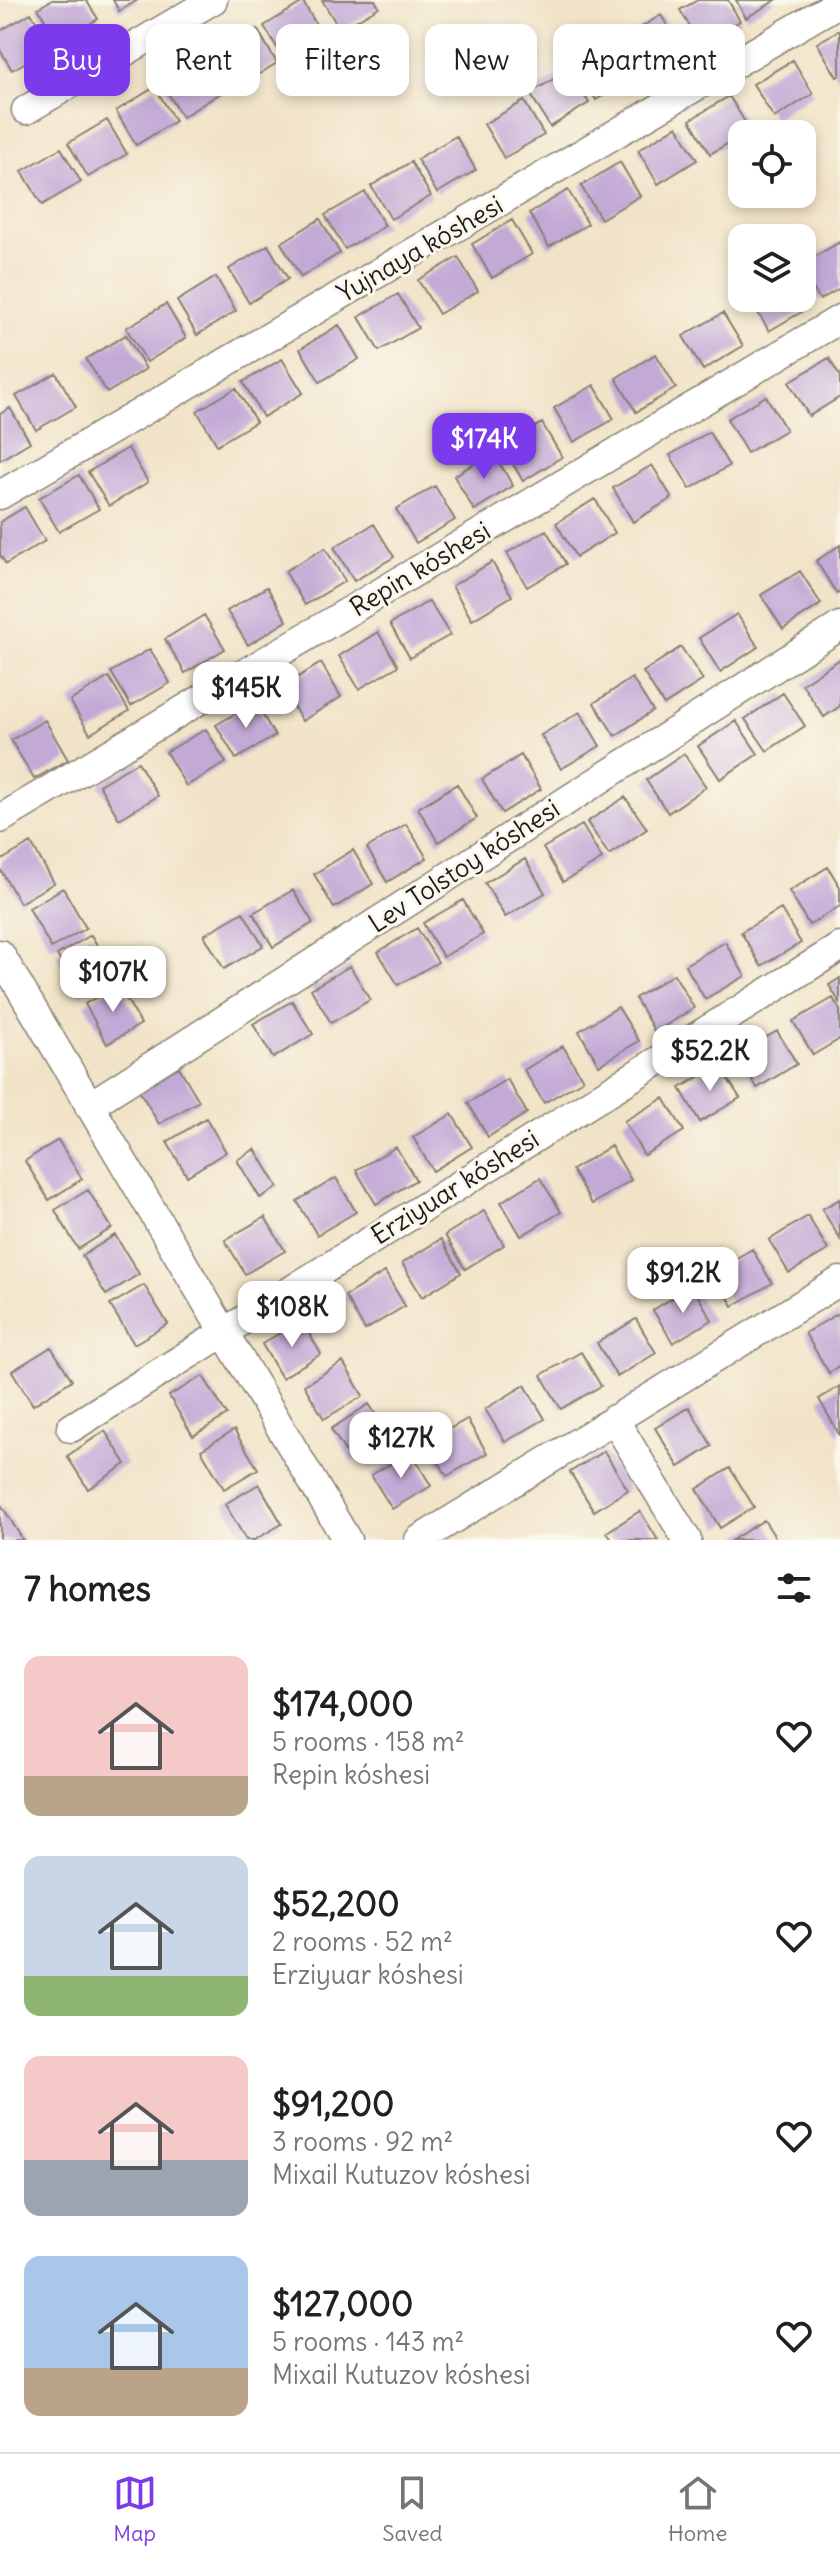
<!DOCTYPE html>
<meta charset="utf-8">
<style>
:root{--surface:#fff;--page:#f6f6f6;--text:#202124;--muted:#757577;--line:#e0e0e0;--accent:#7c3aed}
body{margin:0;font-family:Delius,sans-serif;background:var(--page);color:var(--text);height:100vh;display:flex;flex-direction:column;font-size:30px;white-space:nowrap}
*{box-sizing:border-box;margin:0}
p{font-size:26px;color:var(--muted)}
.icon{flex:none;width:44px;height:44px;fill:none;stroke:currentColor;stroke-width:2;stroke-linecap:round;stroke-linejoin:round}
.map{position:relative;height:1540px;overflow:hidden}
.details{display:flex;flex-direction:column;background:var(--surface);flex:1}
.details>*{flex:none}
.banner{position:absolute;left:24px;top:24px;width:792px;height:72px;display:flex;gap:16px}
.buttons{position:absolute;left:728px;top:120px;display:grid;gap:16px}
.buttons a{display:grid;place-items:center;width:88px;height:88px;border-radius:16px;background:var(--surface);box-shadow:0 4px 12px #0003;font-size:40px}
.price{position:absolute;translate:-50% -68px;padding:0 18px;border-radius:16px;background:#fff;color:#222;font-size:26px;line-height:52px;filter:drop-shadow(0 2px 4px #0008)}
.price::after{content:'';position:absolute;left:50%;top:48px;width:24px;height:18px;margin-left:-12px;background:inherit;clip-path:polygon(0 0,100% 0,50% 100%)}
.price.active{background:var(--accent);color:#fff}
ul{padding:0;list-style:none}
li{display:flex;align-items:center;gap:24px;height:200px;padding:0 24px}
li span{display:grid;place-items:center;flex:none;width:224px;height:160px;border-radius:16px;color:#555}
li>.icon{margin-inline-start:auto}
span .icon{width:96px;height:96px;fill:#fffc;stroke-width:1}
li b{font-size:34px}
h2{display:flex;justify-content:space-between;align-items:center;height:96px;padding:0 24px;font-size:34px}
.pill{padding:0 28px;border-radius:16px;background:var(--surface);box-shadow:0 4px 12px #0003;font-size:28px;line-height:72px}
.pill.active{background:var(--accent);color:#fff}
.tab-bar{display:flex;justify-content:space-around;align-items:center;height:112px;border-top:2px solid var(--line);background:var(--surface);font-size:22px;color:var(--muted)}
.tab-bar a{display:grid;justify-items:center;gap:4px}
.tab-bar .active{color:var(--accent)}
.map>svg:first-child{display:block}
.building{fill:#c2a9d6}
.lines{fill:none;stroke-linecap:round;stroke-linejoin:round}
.street-casing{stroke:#868072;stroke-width:31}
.street{stroke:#fff;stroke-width:28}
.labels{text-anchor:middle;stroke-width:6;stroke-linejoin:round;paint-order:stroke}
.street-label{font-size:26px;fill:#1c1c1c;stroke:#fbf7ec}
</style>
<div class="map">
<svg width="840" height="1540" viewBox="0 0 840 1540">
<rect width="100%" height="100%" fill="#fbf7ec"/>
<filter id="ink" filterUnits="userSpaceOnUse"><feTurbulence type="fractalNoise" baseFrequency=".0125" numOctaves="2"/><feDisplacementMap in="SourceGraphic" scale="16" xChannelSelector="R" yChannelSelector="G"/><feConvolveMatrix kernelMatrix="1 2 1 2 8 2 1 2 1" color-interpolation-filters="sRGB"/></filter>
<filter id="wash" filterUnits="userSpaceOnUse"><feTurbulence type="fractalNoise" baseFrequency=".006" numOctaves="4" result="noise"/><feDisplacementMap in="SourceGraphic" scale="32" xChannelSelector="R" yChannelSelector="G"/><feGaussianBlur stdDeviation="1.8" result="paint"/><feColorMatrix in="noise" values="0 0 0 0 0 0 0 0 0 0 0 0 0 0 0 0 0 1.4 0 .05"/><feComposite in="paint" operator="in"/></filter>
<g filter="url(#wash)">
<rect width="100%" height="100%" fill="#f1e3c7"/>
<g id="blocks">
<path class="building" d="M 52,0 L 86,0 L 98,19 L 58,42 L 38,8 Z
M 113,0 L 138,0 L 119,11 Z
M 322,0 L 375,0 L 379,7 L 340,30 Z
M 698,0 L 728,0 L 740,21 L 700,44 L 680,10 Z
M 736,0 L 776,0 L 746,18 Z
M 303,2 L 323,36 L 284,59 L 264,26 Z
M 31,13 L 52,47 L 12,70 L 0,50 L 0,31 Z
M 661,15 L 681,49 L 642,73 L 622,39 Z
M 257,29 L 277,63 L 238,87 L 218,53 Z
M 840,30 L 840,75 L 837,77 L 817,43 Z
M 615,43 L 635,77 L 596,100 L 576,66 Z
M 201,59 L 221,93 L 182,117 L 162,83 Z
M 793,60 L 813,94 L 774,118 L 753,84 Z
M 569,70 L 589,103 L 550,127 L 530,93 Z
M 155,87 L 175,121 L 136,145 L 116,111 Z
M 729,96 L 750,130 L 710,154 L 690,120 Z
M 524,101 L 544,135 L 504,158 L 484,124 Z
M 107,120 L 127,154 L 88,177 L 68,143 Z
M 677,126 L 697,160 L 658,184 L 638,150 Z
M 456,136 L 476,170 L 437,193 L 417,159 Z
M 61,148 L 81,182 L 42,205 L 22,171 Z
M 411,162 L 431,196 L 391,219 L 371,186 Z
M 620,162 L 640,196 L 601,219 L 581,186 Z
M 568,190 L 588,224 L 549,247 L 529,213 Z
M 365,192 L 385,226 L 345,249 L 325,215 Z
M 320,219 L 340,253 L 301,277 L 281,243 Z
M 512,220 L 532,254 L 492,278 L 472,244 Z
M 840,242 L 840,288 L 820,300 L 802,270 L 802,264 Z
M 268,245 L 288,279 L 249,303 L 229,269 Z
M 458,257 L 478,291 L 439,314 L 418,280 Z
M 216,277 L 236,311 L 197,335 L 177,301 Z
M 398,294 L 418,328 L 379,351 L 359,317 Z
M 749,298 L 802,298 L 808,308 L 769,331 Z
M 166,304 L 186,338 L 147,362 L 126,328 Z
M 723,313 L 743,346 L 703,370 L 683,336 Z
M 339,325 L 359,359 L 320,382 L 300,349 Z
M 126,335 L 146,369 L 107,393 L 86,359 Z
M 656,354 L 676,388 L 636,412 L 616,378 Z
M 829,358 L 840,377 L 840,397 L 809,416 L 789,382 Z
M 282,359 L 303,393 L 263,417 L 243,382 Z
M 56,373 L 76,407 L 36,430 L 16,396 Z
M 594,385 L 614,419 L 574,442 L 554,408 Z
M 236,388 L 256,422 L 217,445 L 197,411 Z
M 766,396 L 786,430 L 747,453 L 727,419 Z
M 10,408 L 30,442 L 0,460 L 0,414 Z
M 542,423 L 562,457 L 523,481 L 503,447 Z
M 709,432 L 729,466 L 690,489 L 670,455 Z
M 128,448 L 148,482 L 109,506 L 88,472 Z
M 493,452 L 513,486 L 474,510 L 454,476 Z
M 652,465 L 672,498 L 633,522 L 613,488 Z
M 79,475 L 99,509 L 59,532 L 39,498 Z
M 435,486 L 455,520 L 416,543 L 396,509 Z
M 595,499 L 615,533 L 576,557 L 556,523 Z
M 25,507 L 45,541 L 6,564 L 0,555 L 0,522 Z
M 374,524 L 394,557 L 354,581 L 334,547 Z
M 546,530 L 566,564 L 527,587 L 507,553 Z
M 840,545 L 840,592 L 837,594 L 816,561 Z
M 325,548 L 345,581 L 305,605 L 285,571 Z
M 492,562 L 512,596 L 472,620 L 452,586 Z
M 800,571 L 821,604 L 783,629 L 761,595 Z
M 267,587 L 287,621 L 248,645 L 227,611 Z
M 429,601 L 450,635 L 410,658 L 390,624 Z
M 737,614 L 758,647 L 720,672 L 699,638 Z
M 204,615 L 225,649 L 185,673 L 165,639 Z
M 378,632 L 398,666 L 359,689 L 339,656 Z
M 681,647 L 703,680 L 664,705 L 643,672 Z
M 150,649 L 170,683 L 131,706 L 111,672 Z
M 840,659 L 840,706 L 824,717 L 802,684 Z
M 321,663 L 341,697 L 302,721 L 282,687 Z
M 109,677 L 129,711 L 90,734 L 70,701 Z
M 632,678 L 653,711 L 615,736 L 594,703 Z
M 783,693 L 805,726 L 767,751 L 745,719 Z
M 255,702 L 275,736 L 236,759 L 216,725 Z
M 580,712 L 600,746 L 561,769 L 541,735 Z
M 45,720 L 68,760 L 34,779 L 11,740 Z
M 736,721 L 758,754 L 720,779 L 698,746 Z
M 206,729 L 226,763 L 186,786 L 166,752 Z
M 684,754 L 706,787 L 668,813 L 646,780 Z
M 521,755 L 541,789 L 502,813 L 482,779 Z
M 138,762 L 158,796 L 119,819 L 99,785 Z
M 457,784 L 477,818 L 438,842 L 418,808 Z
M 625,797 L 647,829 L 609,855 L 587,822 Z
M 406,824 L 427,858 L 387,882 L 367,848 Z
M 582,825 L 602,859 L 563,882 L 543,848 Z
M 31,843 L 54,883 L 20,903 L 0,869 L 0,861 Z
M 353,850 L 373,884 L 334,908 L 314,874 Z
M 525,859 L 545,893 L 505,917 L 485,883 Z
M 828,867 L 840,887 L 840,906 L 809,925 L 789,891 Z
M 63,888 L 86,928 L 51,948 L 29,908 Z
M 293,890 L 313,923 L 273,947 L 253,913 Z
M 463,900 L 483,934 L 443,957 L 423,923 Z
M 781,909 L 801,943 L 761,966 L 741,932 Z
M 243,912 L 263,946 L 224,969 L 204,935 Z
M 417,928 L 438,962 L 398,985 L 378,952 Z
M 91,935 L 114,974 L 80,994 L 57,955 Z
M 725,942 L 745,976 L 705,999 L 685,965 Z
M 350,966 L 370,1000 L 331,1023 L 311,989 Z
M 674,974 L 694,1008 L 655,1032 L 635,998 Z
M 840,978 L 840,1003 L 829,985 Z
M 118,984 L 141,1024 L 107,1044 L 85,1004 Z
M 833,998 L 840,1010 L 840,1039 L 813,1055 L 793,1021 Z
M 292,1001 L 313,1034 L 273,1058 L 253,1024 Z
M 618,1007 L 639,1041 L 599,1065 L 579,1031 Z
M 777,1031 L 797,1064 L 757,1088 L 737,1054 Z
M 563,1046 L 583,1080 L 544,1103 L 524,1070 Z
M 719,1065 L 740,1098 L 700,1122 L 680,1088 Z
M 179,1067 L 199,1101 L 159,1124 L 139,1090 Z
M 507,1079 L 527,1113 L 488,1137 L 468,1103 Z
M 664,1098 L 684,1131 L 644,1155 L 624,1121 Z
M 452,1114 L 472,1147 L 433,1171 L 413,1137 Z
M 206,1118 L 226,1152 L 187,1176 L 167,1142 Z
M 58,1140 L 82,1179 L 49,1200 L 25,1161 Z
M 611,1146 L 631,1180 L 592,1204 L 572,1170 Z
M 396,1147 L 416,1180 L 376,1204 L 356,1170 Z
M 255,1149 L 278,1187 L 260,1198 L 237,1160 Z
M 336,1178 L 356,1212 L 317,1235 L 297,1201 Z
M 540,1178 L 561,1212 L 521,1236 L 501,1202 Z
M 88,1190 L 112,1228 L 78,1249 L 55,1210 Z
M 840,1199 L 840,1239 L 822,1209 Z
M 484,1211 L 504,1245 L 465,1269 L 445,1235 Z
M 808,1216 L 828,1250 L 789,1273 L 769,1240 Z
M 265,1217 L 285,1251 L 245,1274 L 225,1240 Z
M 115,1235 L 139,1274 L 106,1295 L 82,1256 Z
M 441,1239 L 461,1273 L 422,1297 L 402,1263 Z
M 752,1249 L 772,1283 L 733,1306 L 713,1272 Z
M 385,1272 L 405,1306 L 365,1330 L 345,1296 Z
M 144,1285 L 168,1324 L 134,1344 L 110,1305 Z
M 692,1286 L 712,1320 L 673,1343 L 653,1310 Z
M 839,1313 L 840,1366 L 829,1373 L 805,1333 Z
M 636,1319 L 656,1353 L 617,1377 L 597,1343 Z
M 301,1320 L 321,1354 L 282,1378 L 262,1344 Z
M 51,1347 L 72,1380 L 33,1405 L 12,1371 Z
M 581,1352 L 601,1386 L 561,1409 L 541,1375 Z
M 343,1362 L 363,1396 L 324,1419 L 304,1385 Z
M 203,1376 L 227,1415 L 193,1436 L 169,1396 Z
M 525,1385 L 545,1419 L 505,1442 L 485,1409 Z
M 840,1386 L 840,1436 L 819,1399 Z
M 369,1404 L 390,1437 L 352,1462 L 331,1429 Z
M 689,1407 L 712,1446 L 679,1467 L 655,1428 Z
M 467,1419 L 487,1453 L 447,1476 L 427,1442 Z
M 234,1430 L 258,1469 L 224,1489 L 201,1450 Z
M 105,1431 L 126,1464 L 88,1489 L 67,1456 Z
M 604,1451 L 628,1490 L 594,1511 L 570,1472 Z
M 411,1452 L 431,1486 L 392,1509 L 371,1475 Z
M 730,1468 L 754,1507 L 720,1528 L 697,1489 Z
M 259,1484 L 282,1524 L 254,1540 L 246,1540 L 225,1504 Z
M 0,1503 L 23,1540 L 0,1540 Z
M 640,1511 L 658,1540 L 612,1540 L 607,1532 Z
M 764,1520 L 777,1540 L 732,1540 Z"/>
</g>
</g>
<g filter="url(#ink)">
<use href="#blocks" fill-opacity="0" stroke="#868072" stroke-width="2"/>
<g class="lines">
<g class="street-casing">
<path id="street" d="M 26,110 L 213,0
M 0,495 L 840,2
M 0,819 L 840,319
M 0,954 L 347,1540
M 89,1106 L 840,626
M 614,1419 L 687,1540
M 71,1428 L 840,947
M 419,1540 L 840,1281"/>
</g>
<use href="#street" class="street"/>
</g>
</g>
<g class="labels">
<g class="street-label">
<text transform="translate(420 249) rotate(-30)" y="9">Yujnaya kóshesi</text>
<text transform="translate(420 569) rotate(-31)" y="9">Repin kóshesi</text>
<text transform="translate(464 866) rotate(-33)" y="9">Lev Tolstoy kóshesi</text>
<text transform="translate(455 1187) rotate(-32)" y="9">Erziyuar kóshesi</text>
</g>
</g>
</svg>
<div class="buttons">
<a><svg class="icon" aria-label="locate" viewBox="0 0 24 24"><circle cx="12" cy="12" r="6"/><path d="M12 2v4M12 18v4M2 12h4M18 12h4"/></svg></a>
<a><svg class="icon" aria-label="layers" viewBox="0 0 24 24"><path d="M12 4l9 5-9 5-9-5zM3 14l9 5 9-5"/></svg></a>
</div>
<b class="price active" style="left:484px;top:481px">$174K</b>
<b class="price" style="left:246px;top:730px">$145K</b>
<b class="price" style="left:113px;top:1014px">$107K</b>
<b class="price" style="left:710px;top:1093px">$52.2K</b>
<b class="price" style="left:683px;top:1315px">$91.2K</b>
<b class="price" style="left:292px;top:1349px">$108K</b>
<b class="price" style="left:401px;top:1480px">$127K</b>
<div class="banner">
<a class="pill active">Buy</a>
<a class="pill">Rent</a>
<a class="pill">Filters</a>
<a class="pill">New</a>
<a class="pill">Apartment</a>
</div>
</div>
<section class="details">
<h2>7 homes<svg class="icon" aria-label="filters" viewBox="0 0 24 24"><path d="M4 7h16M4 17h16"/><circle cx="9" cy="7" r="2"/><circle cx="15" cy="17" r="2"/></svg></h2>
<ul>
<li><span style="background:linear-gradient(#f6c9c9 75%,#b9a48a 0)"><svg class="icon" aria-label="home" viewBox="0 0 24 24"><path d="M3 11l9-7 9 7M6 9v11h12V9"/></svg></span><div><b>$174,000</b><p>5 rooms · 158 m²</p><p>Repin kóshesi</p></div><svg class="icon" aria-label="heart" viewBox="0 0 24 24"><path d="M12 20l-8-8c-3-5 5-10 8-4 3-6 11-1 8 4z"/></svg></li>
<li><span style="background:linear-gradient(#c9d6e8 75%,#8fb573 0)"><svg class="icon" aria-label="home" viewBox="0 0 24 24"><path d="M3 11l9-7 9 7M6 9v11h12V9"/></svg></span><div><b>$52,200</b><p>2 rooms · 52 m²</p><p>Erziyuar kóshesi</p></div><svg class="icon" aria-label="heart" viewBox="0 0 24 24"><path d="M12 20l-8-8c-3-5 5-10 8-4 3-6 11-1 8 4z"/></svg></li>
<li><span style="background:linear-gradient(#f6c9c9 65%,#9aa5b1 0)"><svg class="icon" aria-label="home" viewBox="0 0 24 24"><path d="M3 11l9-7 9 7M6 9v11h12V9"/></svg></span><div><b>$91,200</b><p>3 rooms · 92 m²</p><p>Mixail Kutuzov kóshesi</p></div><svg class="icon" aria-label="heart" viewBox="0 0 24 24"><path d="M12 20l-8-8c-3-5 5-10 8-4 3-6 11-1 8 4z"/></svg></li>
<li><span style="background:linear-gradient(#a9c7e8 70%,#b9a48a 0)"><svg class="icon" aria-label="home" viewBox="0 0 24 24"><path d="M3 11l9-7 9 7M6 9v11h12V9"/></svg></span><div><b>$127,000</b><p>5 rooms · 143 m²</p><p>Mixail Kutuzov kóshesi</p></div><svg class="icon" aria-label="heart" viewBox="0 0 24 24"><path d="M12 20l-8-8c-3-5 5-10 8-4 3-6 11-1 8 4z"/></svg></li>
</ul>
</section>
<nav class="tab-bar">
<a class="active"><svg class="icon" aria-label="map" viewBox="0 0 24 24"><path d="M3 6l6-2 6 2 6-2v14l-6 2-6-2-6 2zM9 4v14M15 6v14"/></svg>Map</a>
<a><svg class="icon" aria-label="saved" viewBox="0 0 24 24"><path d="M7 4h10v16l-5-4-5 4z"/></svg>Saved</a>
<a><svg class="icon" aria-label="home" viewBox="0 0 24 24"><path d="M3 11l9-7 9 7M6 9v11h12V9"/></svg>Home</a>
</nav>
